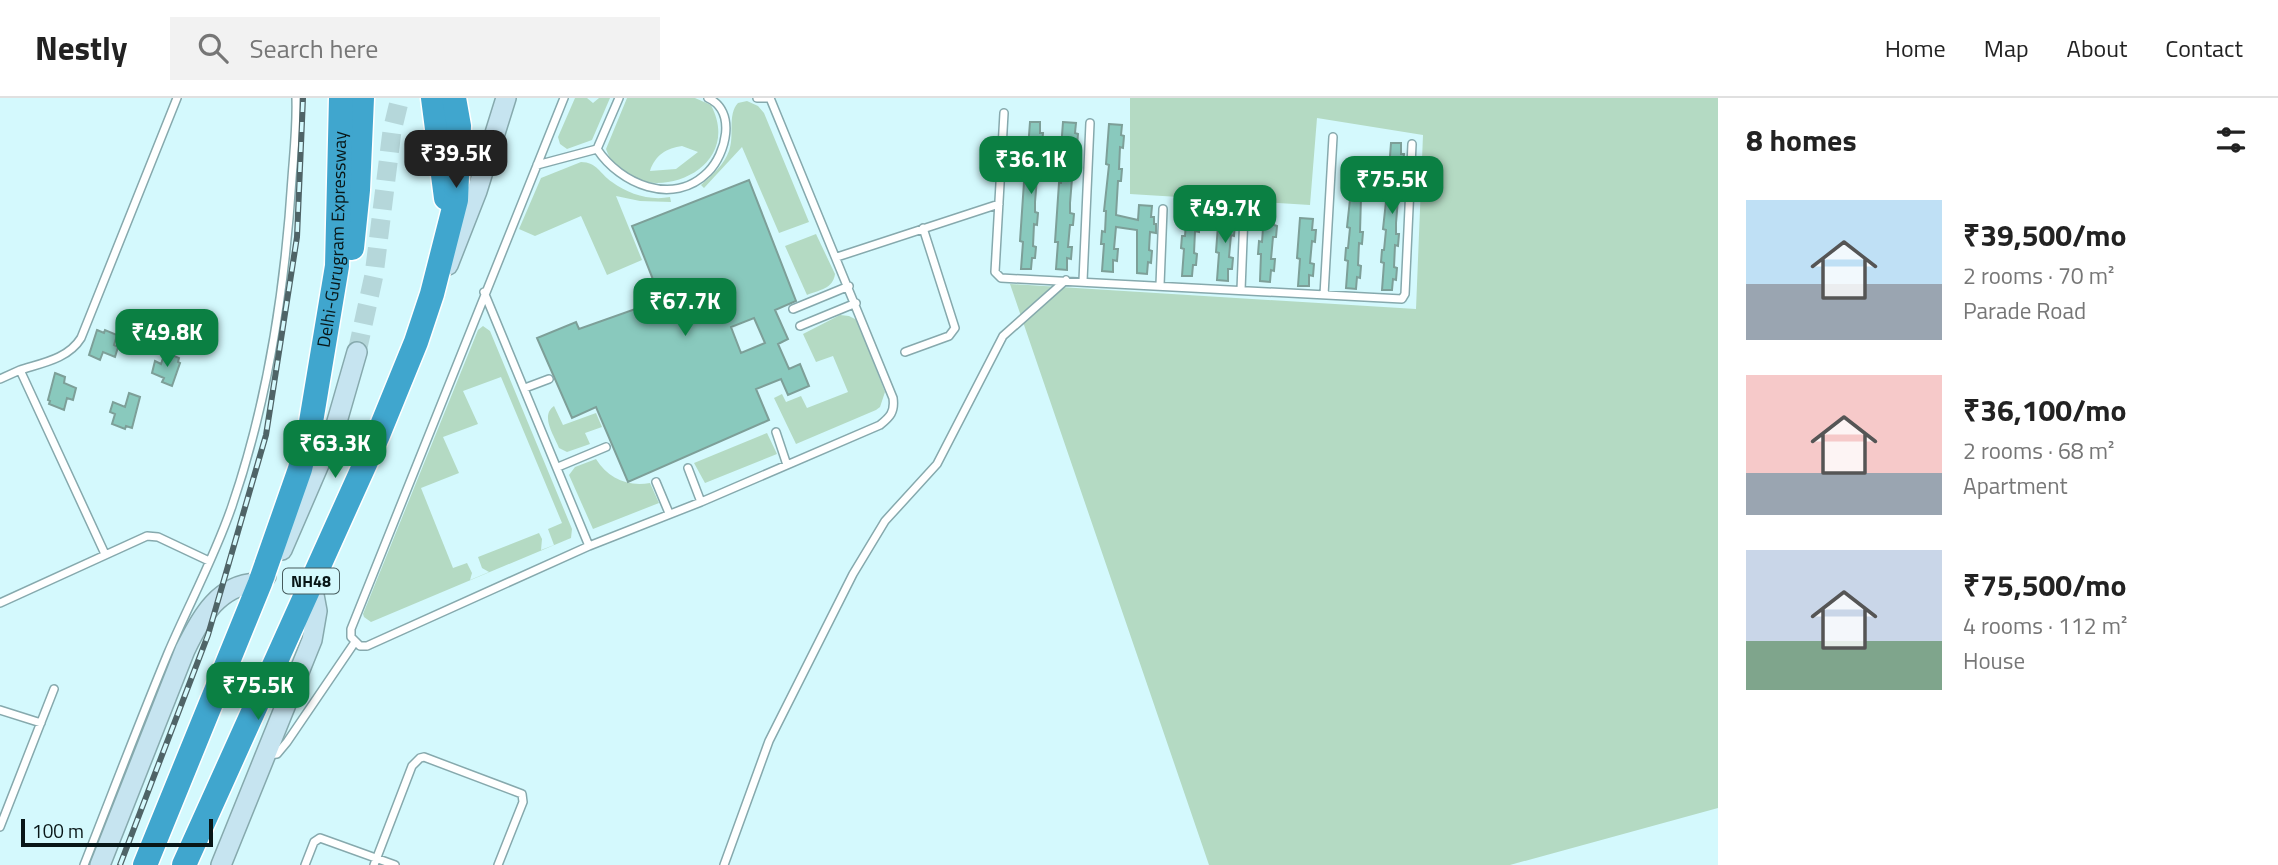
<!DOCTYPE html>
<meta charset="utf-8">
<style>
:root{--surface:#fff;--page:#f2f2f2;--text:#222;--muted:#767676;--line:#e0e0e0;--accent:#0b8043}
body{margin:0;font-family:"Titillium Web",sans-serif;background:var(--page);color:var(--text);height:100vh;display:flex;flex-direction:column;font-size:26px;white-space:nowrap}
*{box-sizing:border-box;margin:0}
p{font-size:23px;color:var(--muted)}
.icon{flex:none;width:38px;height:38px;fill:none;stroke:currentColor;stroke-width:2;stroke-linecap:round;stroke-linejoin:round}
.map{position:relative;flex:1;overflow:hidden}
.side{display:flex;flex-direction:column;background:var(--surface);width:560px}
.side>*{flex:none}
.scale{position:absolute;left:21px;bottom:18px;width:192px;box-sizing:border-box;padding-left:7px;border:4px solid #081617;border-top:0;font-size:19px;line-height:24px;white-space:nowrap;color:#081617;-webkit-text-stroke:5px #d4f9fd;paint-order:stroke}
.price{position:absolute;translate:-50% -60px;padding:0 16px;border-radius:14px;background:var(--accent);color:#fff;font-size:23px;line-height:46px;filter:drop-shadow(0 2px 4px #0008)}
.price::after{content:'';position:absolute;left:50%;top:42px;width:21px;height:16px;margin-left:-10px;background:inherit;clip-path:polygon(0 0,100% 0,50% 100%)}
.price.active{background:#222;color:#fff}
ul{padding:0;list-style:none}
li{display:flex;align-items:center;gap:21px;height:175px;padding:0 28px}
li span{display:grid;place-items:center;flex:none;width:196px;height:140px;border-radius:0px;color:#555}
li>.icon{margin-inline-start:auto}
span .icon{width:84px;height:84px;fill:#fffc;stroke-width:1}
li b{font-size:30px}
h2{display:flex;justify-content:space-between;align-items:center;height:84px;padding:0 28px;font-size:30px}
header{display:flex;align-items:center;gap:42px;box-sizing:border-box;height:98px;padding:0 35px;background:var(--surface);border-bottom:2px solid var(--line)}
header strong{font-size:33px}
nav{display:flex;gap:38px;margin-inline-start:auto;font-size:24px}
.search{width:490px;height:63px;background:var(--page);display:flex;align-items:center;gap:18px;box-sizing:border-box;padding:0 24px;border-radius:0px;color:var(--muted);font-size:26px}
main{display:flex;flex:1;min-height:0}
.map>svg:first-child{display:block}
.green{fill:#b4dac3;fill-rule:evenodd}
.building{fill:#89c9bd;stroke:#7d9f98;stroke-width:2;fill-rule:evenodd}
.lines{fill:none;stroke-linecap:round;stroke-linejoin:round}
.secondary-tunnel{stroke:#b5d7da;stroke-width:19;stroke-dasharray:19 10;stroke-linecap:butt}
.lane-casing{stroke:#86a9ad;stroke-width:10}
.secondary-casing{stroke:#86a9ad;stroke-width:22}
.highway-casing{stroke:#fff;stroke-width:27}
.lane{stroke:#fff;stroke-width:7}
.secondary{stroke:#c6e4f0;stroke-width:19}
.highway{stroke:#40a6ce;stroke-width:24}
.rail-casing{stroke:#4f6467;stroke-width:6}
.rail{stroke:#d4f9fd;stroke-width:3.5;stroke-dasharray:10;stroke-linecap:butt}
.labels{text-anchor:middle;stroke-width:5;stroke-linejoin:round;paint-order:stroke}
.shield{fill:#d4f9fd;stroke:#455a5c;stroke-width:2}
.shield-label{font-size:16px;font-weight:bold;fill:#081617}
.street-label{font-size:18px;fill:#081617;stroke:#d4f9fd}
</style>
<header>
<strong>Nestly</strong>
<div class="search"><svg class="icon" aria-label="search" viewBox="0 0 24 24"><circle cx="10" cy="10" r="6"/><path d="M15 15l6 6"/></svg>Search here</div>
<nav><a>Home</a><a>Map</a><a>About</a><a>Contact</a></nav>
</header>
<main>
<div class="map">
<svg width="1718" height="767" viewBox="0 0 1718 767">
<rect width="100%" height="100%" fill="#d4f9fd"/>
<path class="green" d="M 575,0 L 587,0 L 593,5 L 599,0 L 610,0 L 592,42 L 567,51 L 560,46 L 558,39 Z
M 627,0 L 695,0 L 711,7 C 749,80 628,116 606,51 ZM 682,48 L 698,54 L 676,71 L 650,73 C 655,57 667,50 682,48 Z
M 1130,0 L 1718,0 L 1718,710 L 1510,767 L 1209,767 L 1010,186 L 1416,211 L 1423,37 L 1317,20 L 1310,107 L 1130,96 Z
M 747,3 L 758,8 L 764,15 L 809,124 L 779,135 L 742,49 L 704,90 L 701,87 C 712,77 724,67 729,53 C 735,37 727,17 738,5 Z
M 581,64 C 597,64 600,76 612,84 C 628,96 650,103 670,99 L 671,104 L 640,103 L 616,98 L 642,162 L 607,177 L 581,118 L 535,138 L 519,131 L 541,80 Z
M 816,136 L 835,176 C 833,191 819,192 807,197 L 785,148 Z
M 840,217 L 849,218 L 857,222 L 885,294 L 880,309 L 876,312 L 796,346 L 774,300 L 782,296 L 786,304 L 801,298 L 807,310 L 848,294 L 833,258 L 816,264 L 803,236 Z
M 483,228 L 490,233 L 572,431 L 571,440 L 371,524 L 364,519 L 363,516 L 478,232 ZM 501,279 L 562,425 L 548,431 L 554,447 L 541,452 L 542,441 L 539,435 L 478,459 L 482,470 L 489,474 L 470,482 L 472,475 L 467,465 L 453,470 L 421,390 L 459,375 L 443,339 L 478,326 L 463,293 Z
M 554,308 L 563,327 L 596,315 L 602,329 L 585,335 L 590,346 L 567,354 L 559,350 C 554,337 540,318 554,308 Z
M 767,335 L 777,356 L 705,385 L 694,365 Z
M 596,361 C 608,380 627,389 650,385 L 659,405 L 593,431 L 569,377 L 575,369 Z"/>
<path class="building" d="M 1030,24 L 1040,24 L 1040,35 L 1043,35 L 1042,47 L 1039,46 L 1038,68 L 1041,69 L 1040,80 L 1037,80 L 1035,104 L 1035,114 L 1038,115 L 1037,127 L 1034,126 L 1033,148 L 1036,149 L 1035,160 L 1032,160 L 1031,171 L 1021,171 L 1023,144 L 1020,143 L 1024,84 L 1026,84 L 1028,64 L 1025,63 L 1025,50 L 1028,51 Z
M 1063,24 L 1076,25 L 1075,35 L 1078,36 L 1077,48 L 1074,47 L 1073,69 L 1076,70 L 1075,81 L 1072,81 L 1070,105 L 1070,115 L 1074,116 L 1073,127 L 1070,127 L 1068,149 L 1072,149 L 1071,161 L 1067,160 L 1067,172 L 1056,171 L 1058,144 L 1055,144 L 1059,85 L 1061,85 L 1063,65 L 1060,64 Z
M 1109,26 L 1122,27 L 1121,37 L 1124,38 L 1123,50 L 1120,49 L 1119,71 L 1122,71 L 1121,83 L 1118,83 L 1116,117 L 1138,122 L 1139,107 L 1152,108 L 1151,119 L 1154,119 L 1154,126 L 1156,126 L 1156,135 L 1150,134 L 1149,152 L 1152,153 L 1151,165 L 1148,164 L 1147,176 L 1137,175 L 1137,132 L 1116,129 L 1114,151 L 1118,151 L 1117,163 L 1113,162 L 1113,174 L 1102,173 L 1104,146 L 1101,146 L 1102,133 L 1105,134 L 1106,113 L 1104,113 L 1109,67 L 1106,66 Z
M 1391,45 L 1401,45 L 1401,56 L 1404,56 L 1403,68 L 1400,68 L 1398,89 L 1402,90 L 1401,102 L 1398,101 L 1396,125 L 1396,136 L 1399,136 L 1398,148 L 1395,147 L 1394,169 L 1397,170 L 1396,182 L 1393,181 L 1392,192 L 1382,192 L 1384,165 L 1381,164 L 1382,152 L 1384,152 L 1386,132 L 1383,131 L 1388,85 L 1386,84 L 1386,72 L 1389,72 Z
M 1354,65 L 1364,67 L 1362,88 L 1366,88 L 1365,100 L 1361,99 L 1360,134 L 1363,134 L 1362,146 L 1359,145 L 1358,167 L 1361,168 L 1360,180 L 1357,179 L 1356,191 L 1346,190 L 1348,163 L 1345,162 L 1346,150 L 1348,150 L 1350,130 L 1347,129 L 1352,83 L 1349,83 L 1350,70 L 1353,70 Z
M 749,82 L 796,203 L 775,212 L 788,241 L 778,246 L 789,271 L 800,266 L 809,288 L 788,297 L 781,281 L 756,291 L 769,322 L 628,384 L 596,309 L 572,320 L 537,240 L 576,224 L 579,231 L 661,202 L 632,128 ZM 754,220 L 765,245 L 741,255 L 731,229 Z
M 1187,110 L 1197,111 L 1196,122 L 1199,122 L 1199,134 L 1195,133 L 1194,155 L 1197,156 L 1196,167 L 1193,167 L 1192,178 L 1182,178 L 1184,151 L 1181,150 L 1182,138 L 1185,138 Z
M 1219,114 L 1232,115 L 1231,126 L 1235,126 L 1234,138 L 1231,137 L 1229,159 L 1233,160 L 1232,171 L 1228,171 L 1228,183 L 1217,182 L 1219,155 L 1216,154 Z
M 1264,116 L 1274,117 L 1274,127 L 1277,128 L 1276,139 L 1273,139 L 1271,161 L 1275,161 L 1274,173 L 1271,172 L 1270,184 L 1260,183 L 1261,156 L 1258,156 L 1259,143 L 1262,144 Z
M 1300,120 L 1313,121 L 1312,132 L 1316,132 L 1315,144 L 1312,143 L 1310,165 L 1314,166 L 1313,178 L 1309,177 L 1309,188 L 1298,188 L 1300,161 L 1297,160 Z
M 97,232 L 104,235 L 105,232 L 117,237 L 114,247 L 118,249 L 115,259 L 103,254 L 100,262 L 89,257 Z
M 165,254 L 179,260 L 178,264 L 180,265 L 172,288 L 162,284 L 164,280 L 152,275 L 155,263 L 161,266 Z
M 55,275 L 65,279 L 64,285 L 76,290 L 73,302 L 67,300 L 64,312 L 49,306 L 50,303 L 48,302 Z
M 129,295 L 140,299 L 132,330 L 126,328 L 125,331 L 112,326 L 115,316 L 110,314 L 113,304 L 125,309 Z"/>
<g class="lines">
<path class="secondary-tunnel" d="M 357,254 L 374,177 L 392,33 L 400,0"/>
<g class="lane-casing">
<path id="lane" d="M 564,0 L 351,531 L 351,539 L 360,548 L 367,548 L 589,448 L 701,404 L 880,327 C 890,319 895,314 893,300 L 770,0
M 619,0 L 597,51 C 620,86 673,109 708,74 C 726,56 737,13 708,0
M 757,0 L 769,0
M 1004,15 L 995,174 L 1001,180 L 1402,201 L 1405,196 L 1412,46
M 537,67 L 597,51
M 837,159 L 999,106
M 1083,183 L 1090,25
M 1160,187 L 1163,111
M 1241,192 L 1244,116
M 484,194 L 589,448
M 1324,197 L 1333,39
M 793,211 L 849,188
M 800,228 L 856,205
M 905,254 L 949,238 L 955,230 L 923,130
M 20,272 C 42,265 68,261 81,240 L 177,0
M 0,281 L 20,272 L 105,456
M 525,290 L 549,281
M 776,334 L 787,367
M 558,369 L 606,349
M 688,370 L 701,404
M 656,384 L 669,415
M 0,505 L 147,438 L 158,439 L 209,463
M 0,612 L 41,625
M 267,657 L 277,656 L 287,644 L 355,544
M 0,729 L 54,591
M 84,767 C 112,696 139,625 168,555 C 189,506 215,458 232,408 C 268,303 285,191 292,80 C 294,53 297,27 296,0
M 305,767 L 314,744 L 320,740 L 395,767
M 374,767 L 412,668 L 420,660 L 424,659 L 522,696 L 523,704 L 498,767
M 724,767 L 769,643 L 853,476 L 885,423 L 937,366 L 1003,238 L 1066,182"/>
</g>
<g class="secondary-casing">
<path id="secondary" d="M 448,167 L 477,93 L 506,0
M 282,452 L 336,327 L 357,254
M 100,767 L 185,552 C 201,519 219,485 260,485 L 266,478
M 221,767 L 312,542 L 317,513 L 311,481"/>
</g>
<g class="highway-casing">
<g id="highway">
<path d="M 433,0 L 446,100"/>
<path d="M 352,150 L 358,92 L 362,0"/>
<path id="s1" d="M 145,767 L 260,485 L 300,371 L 311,324 L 337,168 L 341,0"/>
<path d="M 184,767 L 378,337 L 416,244 L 432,196 L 456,102 L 459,28 L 454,0"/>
</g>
</g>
<use href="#lane" class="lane"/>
<use href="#secondary" class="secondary"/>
<use href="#highway" class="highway"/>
<g class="rail-casing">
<path id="rail" d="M 120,767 L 208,537 L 266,337 L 297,139 L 303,0"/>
</g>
<use href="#rail" class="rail"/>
</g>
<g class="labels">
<rect class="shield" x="283" y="470.5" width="56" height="25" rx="5"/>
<g class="shield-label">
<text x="311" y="489">NH48</text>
</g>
<g class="street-label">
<text dy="6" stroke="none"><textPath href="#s1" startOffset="658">Delhi-Gurugram Expressway</textPath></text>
</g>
</g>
</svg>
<div class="scale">100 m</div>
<b class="price active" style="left:456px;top:92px">₹39.5K</b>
<b class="price" style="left:1031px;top:98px">₹36.1K</b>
<b class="price" style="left:1392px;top:118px">₹75.5K</b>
<b class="price" style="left:1225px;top:147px">₹49.7K</b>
<b class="price" style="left:685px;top:240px">₹67.7K</b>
<b class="price" style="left:167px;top:271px">₹49.8K</b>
<b class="price" style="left:335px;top:382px">₹63.3K</b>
<b class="price" style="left:258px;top:624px">₹75.5K</b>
</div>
<section class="side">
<h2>8 homes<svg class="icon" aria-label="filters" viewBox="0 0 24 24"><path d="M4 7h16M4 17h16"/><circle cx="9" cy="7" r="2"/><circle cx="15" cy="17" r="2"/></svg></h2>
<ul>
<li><span style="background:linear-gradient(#bfe0f5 60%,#9aa5b1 0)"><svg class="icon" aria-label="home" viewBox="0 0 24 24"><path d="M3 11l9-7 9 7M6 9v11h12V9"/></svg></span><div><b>₹39,500/mo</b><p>2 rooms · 70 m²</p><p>Parade Road</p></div></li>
<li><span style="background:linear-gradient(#f6c9c9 70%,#9aa5b1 0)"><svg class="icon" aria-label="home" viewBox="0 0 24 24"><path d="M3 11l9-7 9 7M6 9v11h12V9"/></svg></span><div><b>₹36,100/mo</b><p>2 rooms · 68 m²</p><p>Apartment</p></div></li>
<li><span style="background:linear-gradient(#c9d6e8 65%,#7fa58c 0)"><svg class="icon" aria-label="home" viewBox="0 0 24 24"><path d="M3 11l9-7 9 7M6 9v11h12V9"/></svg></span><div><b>₹75,500/mo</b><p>4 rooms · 112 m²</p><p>House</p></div></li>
</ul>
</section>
</main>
